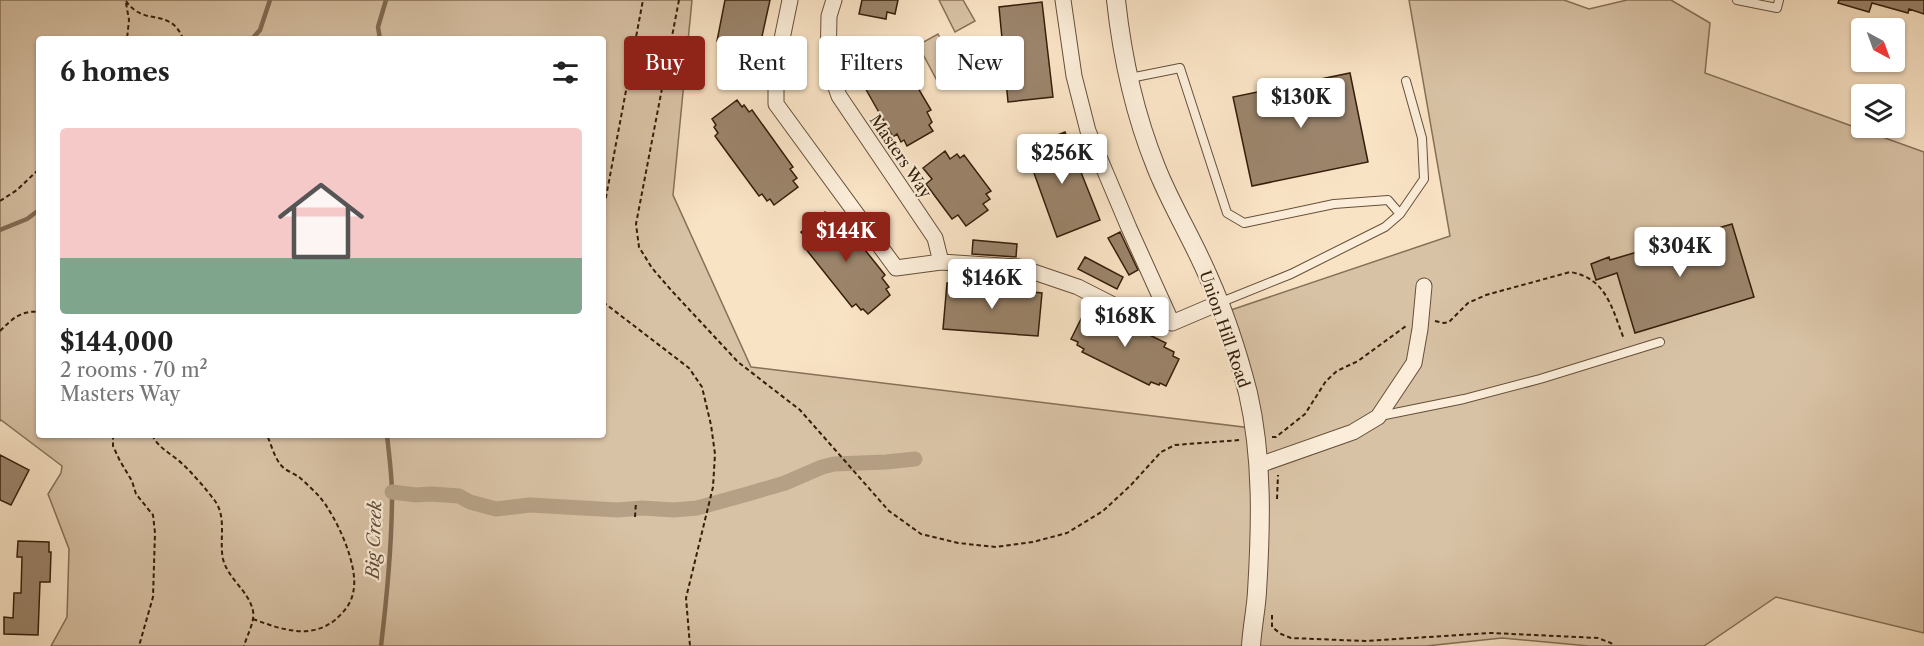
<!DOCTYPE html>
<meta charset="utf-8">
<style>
:root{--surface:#fff;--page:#f2f2f2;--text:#222;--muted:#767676;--line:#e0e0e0;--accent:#8f2418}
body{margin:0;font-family:"Libre Caslon Text",serif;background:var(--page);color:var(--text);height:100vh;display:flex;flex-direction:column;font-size:22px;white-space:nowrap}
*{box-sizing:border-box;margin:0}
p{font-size:20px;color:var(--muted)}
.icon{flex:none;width:33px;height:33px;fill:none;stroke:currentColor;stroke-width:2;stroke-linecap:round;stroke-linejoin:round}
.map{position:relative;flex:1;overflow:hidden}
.drawer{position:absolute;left:36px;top:36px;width:570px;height:402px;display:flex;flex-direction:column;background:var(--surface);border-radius:6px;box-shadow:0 2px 4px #0004}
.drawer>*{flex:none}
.banner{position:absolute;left:624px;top:36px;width:570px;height:54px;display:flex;gap:12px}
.needle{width:39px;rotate:139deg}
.buttons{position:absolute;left:1851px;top:18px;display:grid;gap:12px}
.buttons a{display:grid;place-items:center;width:54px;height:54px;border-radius:6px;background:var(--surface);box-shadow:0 2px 4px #0004;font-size:30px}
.price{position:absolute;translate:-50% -51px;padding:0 14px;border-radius:6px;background:#fff;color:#222;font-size:20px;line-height:39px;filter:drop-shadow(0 2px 3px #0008)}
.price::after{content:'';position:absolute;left:50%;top:36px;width:18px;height:14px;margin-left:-9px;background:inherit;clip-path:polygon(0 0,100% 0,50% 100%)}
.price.active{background:var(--accent);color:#fff}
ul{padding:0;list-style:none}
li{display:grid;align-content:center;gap:12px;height:318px;padding:0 24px}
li+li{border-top:2px solid var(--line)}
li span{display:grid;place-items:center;height:186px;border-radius:6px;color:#555}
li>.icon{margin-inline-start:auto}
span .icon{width:108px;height:108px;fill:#fffc;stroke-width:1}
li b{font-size:26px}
h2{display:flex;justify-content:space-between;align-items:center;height:72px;padding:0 24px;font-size:26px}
.tag{padding:0 21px;border-radius:6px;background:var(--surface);box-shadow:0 2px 4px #0004;font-size:21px;line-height:54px}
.tag.active{background:var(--accent);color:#fff}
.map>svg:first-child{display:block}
.green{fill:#d8c2a5;stroke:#867058;stroke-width:1.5;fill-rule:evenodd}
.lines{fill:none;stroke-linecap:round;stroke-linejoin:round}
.stream{stroke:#826c54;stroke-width:4.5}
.canal{stroke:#b6a085;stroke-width:15}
.building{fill:#9b846b;stroke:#351e0a;stroke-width:1.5}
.service-casing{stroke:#664f39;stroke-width:10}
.minor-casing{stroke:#664f39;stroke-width:17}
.tertiary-casing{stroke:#664f39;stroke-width:20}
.path{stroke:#351e0a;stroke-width:2;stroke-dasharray:4.5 3;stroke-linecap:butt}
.service{stroke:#fbedd9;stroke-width:8}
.minor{stroke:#fbedd9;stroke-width:15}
.tertiary{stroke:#fbedd9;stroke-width:18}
.labels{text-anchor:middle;stroke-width:4.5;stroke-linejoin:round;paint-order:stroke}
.street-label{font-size:16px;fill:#351e0a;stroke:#fbedd9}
.water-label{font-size:18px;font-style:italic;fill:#624c35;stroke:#fbedd9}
</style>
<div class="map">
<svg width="1924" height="646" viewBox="0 0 1924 646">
<rect width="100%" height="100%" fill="#f9e3c5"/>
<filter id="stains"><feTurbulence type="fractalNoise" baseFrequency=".00333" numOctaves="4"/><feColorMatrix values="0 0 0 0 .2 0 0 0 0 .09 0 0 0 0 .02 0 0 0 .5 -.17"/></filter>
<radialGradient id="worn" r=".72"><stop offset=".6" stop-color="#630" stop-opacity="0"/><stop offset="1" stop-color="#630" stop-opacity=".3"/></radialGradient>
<path class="green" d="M 0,0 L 692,0 L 673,195 L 751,367 L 1252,428 L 1219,314 L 1450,236 L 1409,0 L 1564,0 L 1589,9 L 1627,0 L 1671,0 L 1710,23 L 1705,73 L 1924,152 L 1924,633 L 1776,597 L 1704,646 L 1589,646 L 1502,638 L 1426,646 L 51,646 L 67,617 L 69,549 L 48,494 L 61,473 L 62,466 L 1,420 L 0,421 ZM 39,39 L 603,39 L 603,435 L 39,435 Z
M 939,0 L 963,0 L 975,21 L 955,32 Z
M 938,34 L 961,77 L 941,88 L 918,45 Z"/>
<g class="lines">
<path class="stream" d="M 252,39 L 260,30 L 270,0
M 380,39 L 378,27 L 386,0
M 0,230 L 27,219 L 39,210
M 381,646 C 387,596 392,546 392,495 C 392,475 389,455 387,435"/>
<path class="canal" d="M 392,492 L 416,495 L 431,494 L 459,496 L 470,502 L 496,509 L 530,505 L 618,510 L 642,508 L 674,510 L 697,508 L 744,495 L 785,483 L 822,467 L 834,464 L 886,462 L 915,459"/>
</g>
<path class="building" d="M 725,0 L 770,0 L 759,50 L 717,41 Z
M 862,0 L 898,0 L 895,14 L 887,12 L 886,19 L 859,14 Z
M 1839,0 L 1924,0 L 1924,14 L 1909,9 L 1908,13 L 1872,3 L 1869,12 L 1838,3 Z
M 1042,2 L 1053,97 L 1008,102 L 999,7 Z
M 881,39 L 885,46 L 888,44 L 892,51 L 895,49 L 931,110 L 927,112 L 932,122 L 929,125 L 933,131 L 907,146 L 904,140 L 901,142 L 897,134 L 893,137 L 856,72 L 859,70 L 855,63 L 858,61 L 854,55 Z
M 1350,73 L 1368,162 L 1252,186 L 1233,97 Z
M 737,100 L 742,107 L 744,105 L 749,112 L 752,110 L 793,167 L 790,169 L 797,178 L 793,181 L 798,187 L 774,205 L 770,199 L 767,201 L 762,194 L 759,196 L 715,136 L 718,133 L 714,127 L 716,125 L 712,119 Z
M 1065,132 L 1100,220 L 1057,237 L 1025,148 Z
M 945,151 L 950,159 L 957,154 L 960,158 L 964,155 L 991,191 L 986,194 L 990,199 L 983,204 L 988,210 L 966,226 L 958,215 L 952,219 L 926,184 L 932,179 L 923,168 Z
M 825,212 L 830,218 L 833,216 L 838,223 L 841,220 L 885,275 L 882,278 L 889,287 L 886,289 L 890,295 L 868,314 L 863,309 L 861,310 L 856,304 L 852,307 L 805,248 L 808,246 L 804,240 L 806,238 L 801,232 Z
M 1732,224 L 1754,297 L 1635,333 L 1617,273 L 1596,280 L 1591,264 L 1609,257 L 1610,260 Z
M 1120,232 L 1138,270 L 1129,275 L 1108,238 Z
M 973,240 L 1017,244 L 1016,257 L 972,254 Z
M 1085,257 L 1123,277 L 1117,289 L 1078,269 Z
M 947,283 L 1042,293 L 1038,336 L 943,329 Z
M 1085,311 L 1092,314 L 1094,312 L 1101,315 L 1103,312 L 1166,343 L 1164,347 L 1174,352 L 1173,356 L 1179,359 L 1166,386 L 1160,383 L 1159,385 L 1151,382 L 1149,385 L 1082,352 L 1084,349 L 1077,345 L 1078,342 L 1071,339 Z
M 0,455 L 29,470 L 11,505 L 0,500 Z
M 18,541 L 49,542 L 49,552 L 51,552 L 50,582 L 40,582 L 38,635 L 4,634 L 4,617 L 13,618 L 14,593 L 21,593 L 22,557 L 17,557 Z"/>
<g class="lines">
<g class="service-casing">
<path id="service" d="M 1737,0 L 1777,8 L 1779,0
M 1130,78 L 1180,68 L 1227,213 L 1244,223 L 1334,204 L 1388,200 L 1400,214 L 1385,227 L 1291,274 L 1219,303
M 1400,214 L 1424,179 L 1422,138 L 1406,81
M 1380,416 L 1464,399 L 1540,379 L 1660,342"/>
</g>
<g class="minor-casing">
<path id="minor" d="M 790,0 L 776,68 L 776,104 L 896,268 L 941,262 L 1019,267 L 1078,287 L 1133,315 L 1172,323 L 1219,303
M 834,0 L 829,16 L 828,65 L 839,96 L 935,238 L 941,262
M 1063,0 L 1074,76 L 1088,131 L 1129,228 L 1172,323
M 1259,465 L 1353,432 L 1378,417 L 1414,363 L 1420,329 L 1424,286"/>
</g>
<g class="tertiary-casing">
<path id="tertiary" d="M 1116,0 C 1122,56 1135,115 1156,167 C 1171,205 1193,240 1209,278 C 1225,314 1238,354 1248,393 C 1263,458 1261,526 1257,592 C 1256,610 1252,628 1251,646"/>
</g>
<path class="path" d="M 679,0 L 636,224 L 639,247 L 652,268 L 671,290 L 738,362 L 800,410 L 889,511 L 921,534 L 958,543 L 996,547 L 1033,542 L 1067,533 L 1103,511 L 1131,485 L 1161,452 L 1175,445 L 1240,440
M 126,1 C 145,28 170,6 183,39
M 126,3 L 129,20 L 127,39
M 0,201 L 17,190 L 39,169
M 603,213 L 643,0
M 603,302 L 689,368 L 702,387 L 711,425 L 715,454 L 713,487 L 686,598 L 690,646
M 1435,321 L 1444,323 L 1449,322 L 1468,303 L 1486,295 L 1570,272 C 1607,278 1612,309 1624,339
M 0,331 C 12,319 21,310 39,312
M 113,435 L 113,446 L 120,461 L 132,481 L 136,494 L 153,515 L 155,533 L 153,597 L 139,646
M 152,435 C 158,447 168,452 178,460 C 189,469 207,490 215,501 C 227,518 219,540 223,559 C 228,579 249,591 253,611 C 255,622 247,635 244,646
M 1272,437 L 1276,437 L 1305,414 L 1326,381 L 1337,371 L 1358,361 L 1406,326
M 1277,499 L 1278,475
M 635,517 L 636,502
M 1272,615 L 1272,627 L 1281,634 L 1291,638 L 1365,641 L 1491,633 L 1598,638 L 1611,643 L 1613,646
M 253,619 C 280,629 310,640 335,620 C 343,613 351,604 353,593 C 360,567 336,516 319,496 C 313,490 306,483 299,477 C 293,473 284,470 280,464 C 274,456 271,444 267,435"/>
<use href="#service" class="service"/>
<use href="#minor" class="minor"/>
<use href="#tertiary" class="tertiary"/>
</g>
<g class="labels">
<g class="street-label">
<text transform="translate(901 156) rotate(56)" y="6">Masters Way</text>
<text transform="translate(1225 329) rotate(71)" y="6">Union Hill Road</text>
</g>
<g class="water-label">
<text transform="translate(374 540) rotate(-88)" y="6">Big Creek</text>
</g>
</g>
<rect width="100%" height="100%" filter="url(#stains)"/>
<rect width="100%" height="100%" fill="url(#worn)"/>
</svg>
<div class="buttons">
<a><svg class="needle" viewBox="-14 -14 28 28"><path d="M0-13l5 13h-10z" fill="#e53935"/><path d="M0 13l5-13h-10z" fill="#767676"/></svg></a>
<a><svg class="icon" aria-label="layers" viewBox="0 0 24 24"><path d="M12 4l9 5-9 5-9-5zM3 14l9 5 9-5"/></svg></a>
</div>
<b class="price" style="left:1301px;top:129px">$130K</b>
<b class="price" style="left:1062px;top:185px">$256K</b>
<b class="price active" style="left:846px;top:263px">$144K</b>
<b class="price" style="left:1680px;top:278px">$304K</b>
<b class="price" style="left:992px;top:310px">$146K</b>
<b class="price" style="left:1125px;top:348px">$168K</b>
<div class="banner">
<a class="tag active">Buy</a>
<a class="tag">Rent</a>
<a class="tag">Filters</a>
<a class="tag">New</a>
</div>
<section class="drawer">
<h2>6 homes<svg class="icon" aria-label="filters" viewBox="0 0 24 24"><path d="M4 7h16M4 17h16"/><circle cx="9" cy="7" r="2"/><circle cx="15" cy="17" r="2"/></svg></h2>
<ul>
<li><span style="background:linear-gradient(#f6c9c9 70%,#7fa58c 0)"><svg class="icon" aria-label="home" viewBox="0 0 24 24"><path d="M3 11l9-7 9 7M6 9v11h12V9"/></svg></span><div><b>$144,000</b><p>2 rooms · 70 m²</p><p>Masters Way</p></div></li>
</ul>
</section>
</div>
